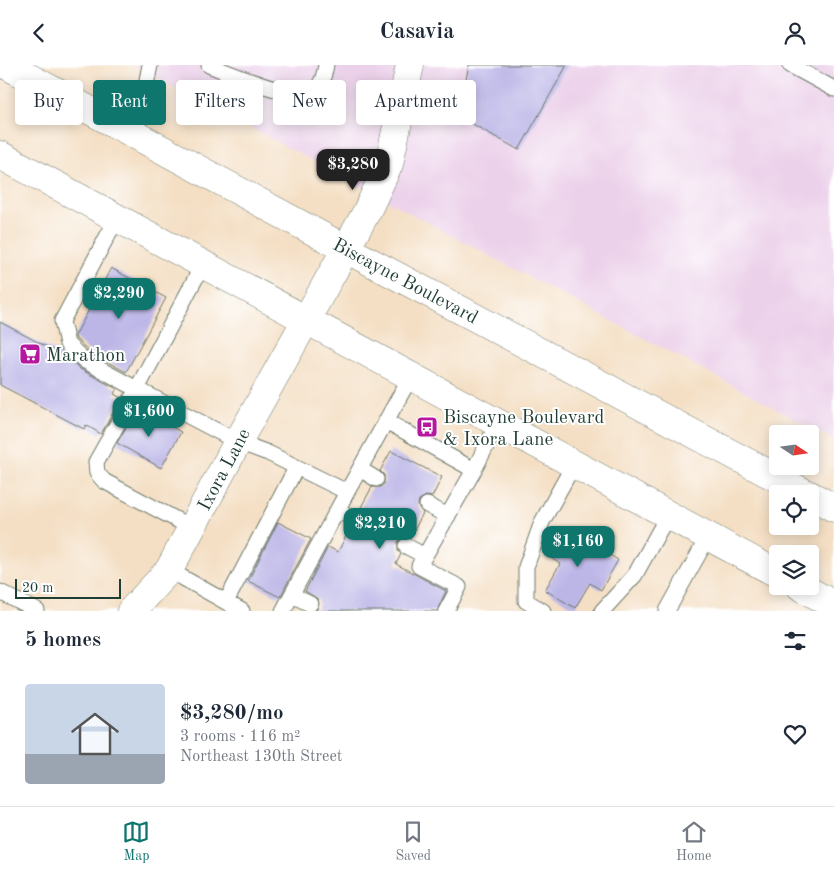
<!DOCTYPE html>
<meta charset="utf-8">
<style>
:root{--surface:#fff;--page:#f2f2f3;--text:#1f2937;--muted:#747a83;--line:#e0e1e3;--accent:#0f766e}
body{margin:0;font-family:"Old Standard TT",serif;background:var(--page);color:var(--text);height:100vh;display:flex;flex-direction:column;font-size:19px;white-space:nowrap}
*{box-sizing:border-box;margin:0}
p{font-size:16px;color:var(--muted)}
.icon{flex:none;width:28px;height:28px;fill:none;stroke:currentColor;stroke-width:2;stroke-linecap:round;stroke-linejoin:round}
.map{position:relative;height:546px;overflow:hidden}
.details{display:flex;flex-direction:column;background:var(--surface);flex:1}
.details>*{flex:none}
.banner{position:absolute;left:15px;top:15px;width:500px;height:45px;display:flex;gap:10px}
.needle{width:32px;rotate:103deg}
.controls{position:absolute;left:769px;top:360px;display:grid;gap:10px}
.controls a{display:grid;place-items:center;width:50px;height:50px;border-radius:5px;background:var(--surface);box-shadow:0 2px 12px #0003;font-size:25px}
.scale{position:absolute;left:15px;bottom:12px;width:106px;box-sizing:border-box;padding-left:5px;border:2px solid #1f3d34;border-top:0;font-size:14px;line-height:18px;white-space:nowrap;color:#1f3d34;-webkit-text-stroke:4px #fff;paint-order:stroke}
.price{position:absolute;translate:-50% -42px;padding:0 11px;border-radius:10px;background:var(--accent);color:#fff;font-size:16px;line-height:32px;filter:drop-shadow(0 1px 2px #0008)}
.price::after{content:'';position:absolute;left:50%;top:30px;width:15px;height:11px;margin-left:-8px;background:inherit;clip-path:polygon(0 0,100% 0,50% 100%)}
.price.on{background:#222;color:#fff}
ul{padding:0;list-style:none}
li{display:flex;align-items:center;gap:15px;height:125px;padding:0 25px}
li+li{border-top:1px solid var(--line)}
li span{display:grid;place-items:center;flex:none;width:140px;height:100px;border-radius:5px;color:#555}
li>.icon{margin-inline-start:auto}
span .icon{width:60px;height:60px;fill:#fffc;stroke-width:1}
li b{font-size:21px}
h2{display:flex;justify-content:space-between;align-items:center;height:60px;padding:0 25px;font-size:21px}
.tag{padding:0 18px;border-radius:5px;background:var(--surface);box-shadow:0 2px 12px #0003;font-size:18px;line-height:45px}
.tag.on{background:var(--accent);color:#fff}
header{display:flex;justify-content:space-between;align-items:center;height:65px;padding:0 25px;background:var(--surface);font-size:22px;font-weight:700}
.tabs{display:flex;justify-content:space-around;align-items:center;height:70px;border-top:1px solid var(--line);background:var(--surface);font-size:14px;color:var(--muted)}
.tabs a{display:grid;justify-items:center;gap:2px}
.tabs .on{color:var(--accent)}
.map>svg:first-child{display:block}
.built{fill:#ecd1ea}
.building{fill:#bcb6e7}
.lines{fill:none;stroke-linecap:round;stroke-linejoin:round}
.service-casing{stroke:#6a7666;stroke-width:17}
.minor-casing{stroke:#6a7666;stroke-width:29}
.primary-casing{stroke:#6a7666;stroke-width:29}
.service{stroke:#fff;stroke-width:15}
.minor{stroke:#fff;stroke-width:28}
.primary{stroke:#fff;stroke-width:28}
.labels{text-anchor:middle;stroke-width:4;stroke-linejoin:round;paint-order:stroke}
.street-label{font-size:19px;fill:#1f3d34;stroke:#fff}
.poi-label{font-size:19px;fill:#1f3d34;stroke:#fff;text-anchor:start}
</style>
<header><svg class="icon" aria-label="back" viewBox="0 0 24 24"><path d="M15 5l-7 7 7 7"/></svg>Casavia<svg class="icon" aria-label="person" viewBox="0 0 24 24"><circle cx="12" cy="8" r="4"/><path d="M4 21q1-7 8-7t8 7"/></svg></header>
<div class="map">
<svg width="834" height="546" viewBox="0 0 834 546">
<rect width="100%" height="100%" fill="#fff"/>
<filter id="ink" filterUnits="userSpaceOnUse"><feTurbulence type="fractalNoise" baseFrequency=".02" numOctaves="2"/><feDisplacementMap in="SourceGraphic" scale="10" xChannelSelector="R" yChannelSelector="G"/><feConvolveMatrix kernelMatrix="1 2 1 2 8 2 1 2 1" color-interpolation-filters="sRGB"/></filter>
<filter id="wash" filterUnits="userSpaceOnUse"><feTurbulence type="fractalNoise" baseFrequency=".0096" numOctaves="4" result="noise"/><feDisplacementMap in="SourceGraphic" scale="20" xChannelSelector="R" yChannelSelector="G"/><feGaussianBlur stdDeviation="1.12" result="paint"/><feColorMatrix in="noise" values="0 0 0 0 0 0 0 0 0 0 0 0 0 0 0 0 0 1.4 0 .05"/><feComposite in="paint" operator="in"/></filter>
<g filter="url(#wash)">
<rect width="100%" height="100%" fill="#f4dfc4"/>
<path class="built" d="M 133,0 L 834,0 L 834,375 Z"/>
<g id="blocks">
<path class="building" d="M 469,0 L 567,0 L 519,85 L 458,51 L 468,27 L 464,24 Z
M 111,203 L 166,233 L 126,307 L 91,288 L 76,274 L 75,271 Z
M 0,257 L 64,291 L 65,290 L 80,304 L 117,324 L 114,329 L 121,333 L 101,369 L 86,360 L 84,364 L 0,320 Z
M 137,343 L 181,367 L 161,403 L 117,378 Z
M 391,386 L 442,412 L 432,432 L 426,431 L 419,435 L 418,441 L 423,448 L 410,473 L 401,473 L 398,477 L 398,486 L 401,489 L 396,499 L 446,526 L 437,546 L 316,546 L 319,539 L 318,534 L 305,526 L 328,482 L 338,487 L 350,463 L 355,464 L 363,460 L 364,456 L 363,451 L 359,446 L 372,422 L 380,422 L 384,419 L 384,410 L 380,406 Z
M 278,457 L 311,474 L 280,532 L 248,516 Z
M 565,463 L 618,495 L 601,525 L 590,518 L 575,543 L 545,525 L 560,499 L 548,491 Z"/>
</g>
</g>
<g filter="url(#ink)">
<use href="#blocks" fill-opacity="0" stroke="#6a7666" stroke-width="1"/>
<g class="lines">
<g class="service-casing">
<path id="service" d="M 209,0 C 229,8 290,34 309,28 C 321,24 324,11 326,0
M 790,0 L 834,24
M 136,70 L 150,0
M 117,153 L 62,256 L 67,279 L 85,296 L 137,324 L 96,397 L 97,408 L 104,416 L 192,463
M 203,199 L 137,324 L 238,377 L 268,388 L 347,427 L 283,546
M 386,356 L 411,311
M 360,404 L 376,414
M 347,427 L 386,356 L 474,405
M 427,440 L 448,451
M 338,445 L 355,455
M 406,481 L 425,491
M 169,505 L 242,546
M 0,527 L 37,546
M 292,530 L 310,539
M 226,537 L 296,403
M 446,546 L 459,522 L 419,501 L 474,405 L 498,358
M 543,546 L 526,536 L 526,502 L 542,457 L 574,399
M 602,546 L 635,510 L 668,450
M 667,546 L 708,472"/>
</g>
<g class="minor-casing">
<path id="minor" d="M 131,546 L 169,505 L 235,382 L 367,146 L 389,99 L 410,0"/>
</g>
<g class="primary-casing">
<path id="primary" d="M 6,0 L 346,184 L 807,429
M 0,90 L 778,509
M 810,430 L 834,443
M 800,521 L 834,540"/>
</g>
<use href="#service" class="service"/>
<use href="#minor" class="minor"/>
<use href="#primary" class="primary"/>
</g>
</g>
<defs>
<g id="supermarket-square" transform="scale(1.125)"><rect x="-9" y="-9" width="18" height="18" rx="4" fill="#b5179e" stroke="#fff"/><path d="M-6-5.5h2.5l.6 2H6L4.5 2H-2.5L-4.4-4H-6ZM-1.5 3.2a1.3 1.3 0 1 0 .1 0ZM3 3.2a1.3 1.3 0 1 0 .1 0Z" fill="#fff"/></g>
<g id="bus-square" transform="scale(1.125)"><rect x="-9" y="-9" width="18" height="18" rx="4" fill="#b5179e" stroke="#fff"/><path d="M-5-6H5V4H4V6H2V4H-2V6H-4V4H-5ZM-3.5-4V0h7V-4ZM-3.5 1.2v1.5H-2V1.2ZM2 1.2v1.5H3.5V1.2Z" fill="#fff"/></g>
</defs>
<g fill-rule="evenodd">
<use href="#supermarket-square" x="30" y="289"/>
<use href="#bus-square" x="427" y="362"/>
</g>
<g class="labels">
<g class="street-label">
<text transform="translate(406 215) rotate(28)" y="7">Biscayne Boulevard</text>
<text transform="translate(223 404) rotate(-62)" y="7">Ixora Lane</text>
</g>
<g class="poi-label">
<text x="46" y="296">Marathon</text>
<text x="443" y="358">Biscayne Boulevard<tspan x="443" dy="22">&amp; Ixora Lane</tspan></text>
</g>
</g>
</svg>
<div class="controls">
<a><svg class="needle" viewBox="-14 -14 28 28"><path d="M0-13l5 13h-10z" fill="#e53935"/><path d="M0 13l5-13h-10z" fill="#747a83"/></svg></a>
<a><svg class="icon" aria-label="locate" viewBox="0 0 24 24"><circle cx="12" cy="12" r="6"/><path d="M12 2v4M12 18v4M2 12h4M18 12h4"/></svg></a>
<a><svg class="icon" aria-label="layers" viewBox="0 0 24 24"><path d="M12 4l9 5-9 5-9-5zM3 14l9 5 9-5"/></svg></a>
</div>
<div class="scale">20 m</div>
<b class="price on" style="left:353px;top:126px">$3,280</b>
<b class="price" style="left:119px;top:255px">$2,290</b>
<b class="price" style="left:149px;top:373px">$1,600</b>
<b class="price" style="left:380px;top:485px">$2,210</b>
<b class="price" style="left:578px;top:503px">$1,160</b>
<div class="banner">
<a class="tag">Buy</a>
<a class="tag on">Rent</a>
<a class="tag">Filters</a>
<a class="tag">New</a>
<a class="tag">Apartment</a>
</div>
</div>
<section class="details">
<h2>5 homes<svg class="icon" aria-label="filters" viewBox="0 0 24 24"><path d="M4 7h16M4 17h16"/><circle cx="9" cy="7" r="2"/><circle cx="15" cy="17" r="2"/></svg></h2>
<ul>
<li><span style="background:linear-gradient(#c9d6e8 70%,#9aa5b1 0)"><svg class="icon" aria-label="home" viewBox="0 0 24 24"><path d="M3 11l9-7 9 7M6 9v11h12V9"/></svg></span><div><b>$3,280/mo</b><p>3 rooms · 116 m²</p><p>Northeast 130th Street</p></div><svg class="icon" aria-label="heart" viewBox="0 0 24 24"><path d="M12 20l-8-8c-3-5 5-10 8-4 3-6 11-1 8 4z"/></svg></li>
</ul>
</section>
<nav class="tabs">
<a class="on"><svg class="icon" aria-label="map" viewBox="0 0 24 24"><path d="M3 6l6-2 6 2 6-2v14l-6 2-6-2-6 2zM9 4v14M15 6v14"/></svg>Map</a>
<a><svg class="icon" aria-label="saved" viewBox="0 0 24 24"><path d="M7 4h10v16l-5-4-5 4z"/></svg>Saved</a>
<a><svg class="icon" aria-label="home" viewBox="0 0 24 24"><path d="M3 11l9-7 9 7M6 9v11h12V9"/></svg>Home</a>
</nav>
